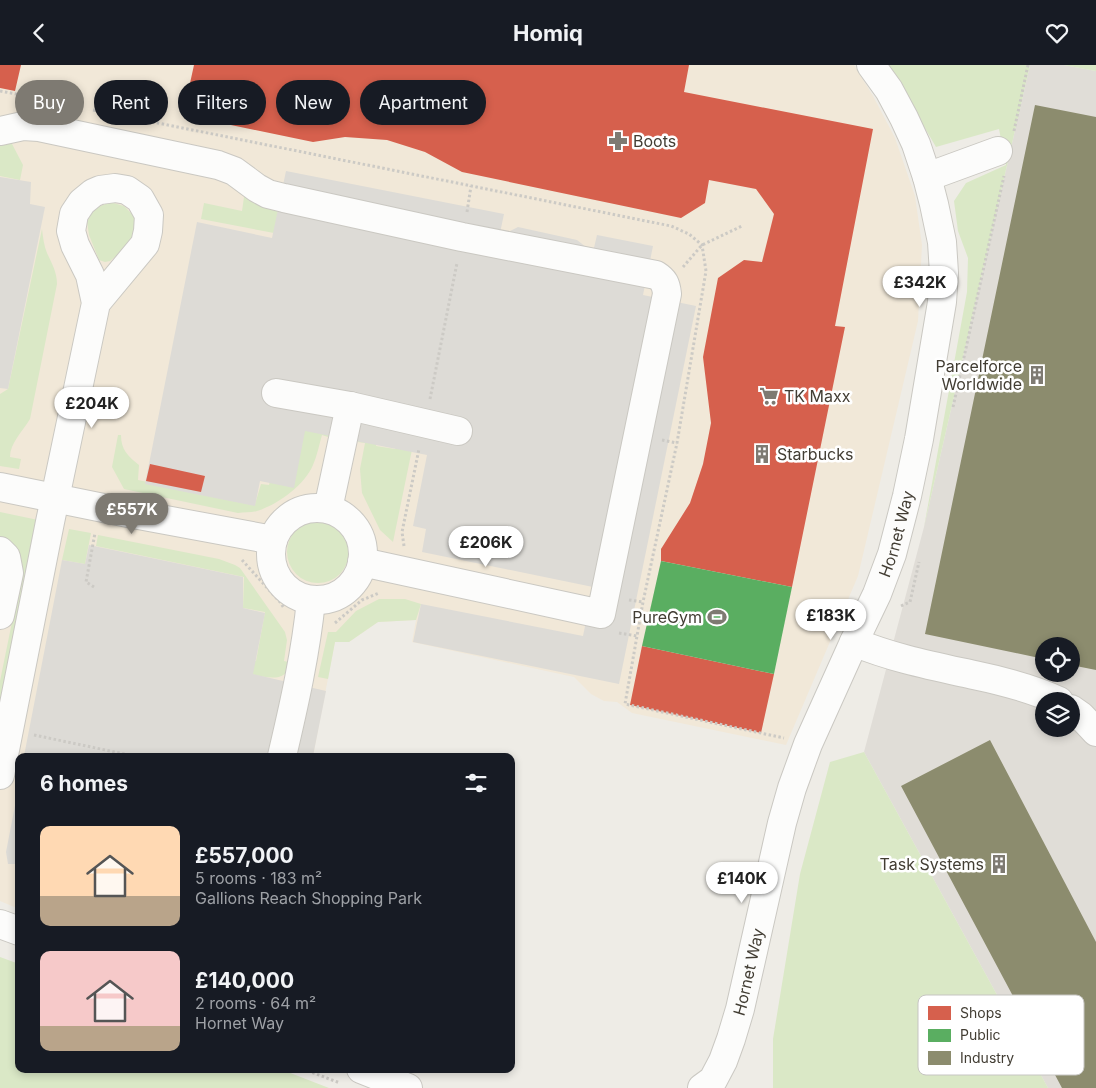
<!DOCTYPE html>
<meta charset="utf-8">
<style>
:root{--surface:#171b24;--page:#242831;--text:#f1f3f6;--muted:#9ea1a6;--accent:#7e7a72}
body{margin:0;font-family:Inter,sans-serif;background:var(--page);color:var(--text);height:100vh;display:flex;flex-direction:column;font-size:19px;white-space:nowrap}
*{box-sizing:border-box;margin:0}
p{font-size:16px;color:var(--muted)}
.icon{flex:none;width:28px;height:28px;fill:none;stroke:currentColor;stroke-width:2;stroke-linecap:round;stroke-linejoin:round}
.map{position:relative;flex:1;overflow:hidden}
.details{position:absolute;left:15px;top:688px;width:500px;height:320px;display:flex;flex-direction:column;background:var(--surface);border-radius:10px;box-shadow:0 2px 8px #0003}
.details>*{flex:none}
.hud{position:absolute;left:15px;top:15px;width:500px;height:45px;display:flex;gap:10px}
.buttons{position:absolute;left:1035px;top:572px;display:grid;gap:10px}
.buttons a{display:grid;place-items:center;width:45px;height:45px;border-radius:50%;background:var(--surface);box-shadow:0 2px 8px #0003;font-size:25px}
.price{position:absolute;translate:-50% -42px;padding:0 11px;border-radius:18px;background:#fff;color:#222;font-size:16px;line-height:32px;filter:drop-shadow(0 1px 2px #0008)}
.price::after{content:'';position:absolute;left:50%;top:30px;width:15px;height:11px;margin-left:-8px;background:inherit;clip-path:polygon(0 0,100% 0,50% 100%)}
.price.on{background:var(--accent);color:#fff}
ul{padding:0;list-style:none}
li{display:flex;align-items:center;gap:15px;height:125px;padding:0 25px}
li span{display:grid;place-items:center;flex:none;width:140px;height:100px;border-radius:10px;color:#555}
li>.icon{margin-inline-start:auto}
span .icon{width:60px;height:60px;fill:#fffc;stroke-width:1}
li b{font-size:21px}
h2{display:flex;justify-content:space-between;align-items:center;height:60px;padding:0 25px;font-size:21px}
.chip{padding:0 18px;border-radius:22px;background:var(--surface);box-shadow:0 2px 8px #0003;font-size:18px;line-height:45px}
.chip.on{background:var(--accent);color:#fff}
header{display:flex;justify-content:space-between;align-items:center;height:65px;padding:0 25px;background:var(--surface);font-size:22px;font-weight:700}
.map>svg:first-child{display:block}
.commercial{fill:#f1e8d8}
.industrial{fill:#e0ddd7;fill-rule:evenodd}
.green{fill:#dae8c6}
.parking{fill:#dddbd6}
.shops{fill:#d6604d}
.public{fill:#5aae61}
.industry{fill:#8c8c6e}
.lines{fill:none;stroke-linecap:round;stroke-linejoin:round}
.minor-casing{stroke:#cac8c2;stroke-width:30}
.path{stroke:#cccac5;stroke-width:3;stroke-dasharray:2.5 2.5;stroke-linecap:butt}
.minor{stroke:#fcfcfb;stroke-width:28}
.labels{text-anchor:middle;stroke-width:5;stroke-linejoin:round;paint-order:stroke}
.poi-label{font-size:16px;fill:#423d33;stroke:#fff;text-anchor:start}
.street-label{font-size:16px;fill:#423d33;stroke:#fff}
.key{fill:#fff;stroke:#c6c5c2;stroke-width:1}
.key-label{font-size:14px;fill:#423d33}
</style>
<header><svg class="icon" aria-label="back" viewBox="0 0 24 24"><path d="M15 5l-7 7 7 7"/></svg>Homiq<svg class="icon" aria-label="heart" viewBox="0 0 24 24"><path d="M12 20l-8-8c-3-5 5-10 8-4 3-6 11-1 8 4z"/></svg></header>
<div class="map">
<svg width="1096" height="1023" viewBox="0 0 1096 1023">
<rect width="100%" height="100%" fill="#eeece6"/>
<path class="commercial" d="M 0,0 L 854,0 L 873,31 L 895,73 L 915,131 L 922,180 L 918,256 L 858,511 L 786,680 L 632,648 L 617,637 L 604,636 L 591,629 L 574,612 L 412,577 L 416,555 L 378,557 L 349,577 L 335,577 L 313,691 L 19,691 L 19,844 L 0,836 Z"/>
<path class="industrial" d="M 1030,0 L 1064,0 L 1096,6 L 1096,1023 L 1048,1023 L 864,687 L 924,462 ZM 1044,581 L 1071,581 L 1071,609 L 1044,609 ZM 1044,636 L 1071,636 L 1071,664 L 1044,664 Z"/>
<path class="green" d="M 887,0 L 1030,0 L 924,462 L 967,227 L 968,193 L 958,166 L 954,136 L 966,118 L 1006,100 L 999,64 L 936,82 L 892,7 Z
M 1064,0 L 1096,0 L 1096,6 Z
M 11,77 L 23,100 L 20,115 L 0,111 L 0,79 Z
M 244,132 L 247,132 C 259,141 273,142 287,145 L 274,168 L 201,154 L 204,138 L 242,146 Z
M 110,137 L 124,141 L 134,151 L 136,167 L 131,178 L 110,196 L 105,197 L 99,195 L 89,170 L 87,157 L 94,144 Z
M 42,164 C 43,172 44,181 47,188 C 52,199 57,207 57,219 L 30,354 C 23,366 10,378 10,392 L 21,394 L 19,404 L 0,401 L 0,329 L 8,324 Z
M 299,355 L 328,364 L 328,372 L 322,370 C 319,380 317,391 313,400 C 305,420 277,440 257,446 C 251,448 244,447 238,448 L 124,424 L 112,402 L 118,370 L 121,370 C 121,385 128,391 139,400 L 138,415 L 255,439 L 261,419 L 269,420 L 272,406 Z
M 379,364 L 376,381 L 395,384 L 399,368 L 415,370 L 393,477 L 380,465 L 362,428 L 360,404 L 365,378 L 358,377 L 360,370 Z
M 0,447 L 38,455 L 0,644 L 0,616 L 22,508 C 22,504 22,498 21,494 C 17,485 8,476 0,472 Z
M287 487a31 31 0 1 1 62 0a31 31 0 1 1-62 0Z
M 69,464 L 91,468 L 85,499 L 62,495 Z
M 98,470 L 219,494 L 235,500 L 240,503 L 285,567 L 287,575 L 284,596 L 292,598 C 285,619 267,612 250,609 L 239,593 L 256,596 L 265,547 L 243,543 L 244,512 L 96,481 Z
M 379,534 L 405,534 L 421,539 L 416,555 L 378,557 L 349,577 L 335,577 L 328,614 L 318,612 L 328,567 L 336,567 L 356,546 Z
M 864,687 L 1048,1023 L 773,1023 L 773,974 L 800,809 L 830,697 Z
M 0,892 L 19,899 L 19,1004 L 280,1004 L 329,1023 L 0,1023 Z"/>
<path class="parking" d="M 286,106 L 504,149 L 500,168 L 504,169 L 518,162 L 577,175 L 591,186 L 593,187 L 597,170 L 653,181 L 643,230 L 696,241 L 619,619 L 413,577 L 421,539 L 583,571 L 593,522 L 422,487 L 426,464 L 413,461 L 427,390 L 305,366 L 294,423 L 260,416 L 255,441 L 145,419 L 197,157 L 272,173 Z
M 0,112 L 31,117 L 30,139 L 45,142 L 8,324 L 0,323 Z
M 89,480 L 243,512 L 243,543 L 265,548 L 253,609 L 326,626 L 313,691 L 24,691 L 62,495 L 85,499 Z
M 19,720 L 19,799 L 8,799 L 6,787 Z"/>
<path class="shops" d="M 0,0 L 21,0 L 15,26 L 0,23 Z
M 194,0 L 689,0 L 684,27 L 873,64 L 835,261 L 845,262 L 792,522 L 661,496 L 661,484 L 690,438 L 703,399 L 711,358 L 703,292 L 718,213 L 744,195 L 762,197 L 774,149 L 756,124 L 709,115 L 705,138 L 681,153 L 462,107 L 425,87 L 387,75 L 345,72 L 313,77 L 183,50 Z
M 150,399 L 205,411 L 201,427 L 146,416 Z
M 642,581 L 774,609 L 761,668 L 630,640 Z"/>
<path class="public" d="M 661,496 L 792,522 L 774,609 L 642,581 Z"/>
<path class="industry" d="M 1035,40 L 1096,52 L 1096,605 L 1071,600 L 1071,581 L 1044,581 L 1044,594 L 925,569 Z
M 990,675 L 1096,877 L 1096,1023 L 1062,1023 L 901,721 Z"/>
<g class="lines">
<g class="minor-casing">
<g id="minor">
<path d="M 0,66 L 23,61 L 39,62 L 218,100 L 234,106 L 257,123 L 268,129 L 284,133 L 462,172 L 656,210 C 664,215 666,219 667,229 L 601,549 L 362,497"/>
<path d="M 927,112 L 998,86"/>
<path d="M 276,328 L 350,341 L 458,366"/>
<path d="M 0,422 L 128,448 L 273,475"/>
<circle cx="317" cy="489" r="46"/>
<path d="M 328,444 L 350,341"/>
<path d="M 0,486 L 6,492 L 9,508 L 0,550"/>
<path d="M 854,577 C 892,593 933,601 974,610 C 1003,616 1031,623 1059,636"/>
<path d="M 1071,644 L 1081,651 L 1096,667"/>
<path d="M 282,691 C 294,640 306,587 311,535"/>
<path d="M 0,710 L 50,457 L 96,238 L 90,210 L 75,180 L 71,166 L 74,149 L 82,137 L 93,128 L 100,125 L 115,123 L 127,125 L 140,134 L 149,150 L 148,166 L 145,179 L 96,238"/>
<path d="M 0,859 L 19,866"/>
<path d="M 361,1004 L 408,1023"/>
<path id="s1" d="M 702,1023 L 713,1015 L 723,996 L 731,974 L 740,944 L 782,758 L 792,723 L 808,679 L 854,577 L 877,529 L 892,489 L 907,431 L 919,374 L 942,237 L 944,208 L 942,177 L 934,139 L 927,112 L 916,79 L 904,53 L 889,25 L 871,0"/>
</g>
</g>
<path class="path" d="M 0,26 L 43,34
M 93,45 L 671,161 L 689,169 L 702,180 L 706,206 L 677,378 L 643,537 L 625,639 L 784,673
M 1014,66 L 1028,0
M 467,147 L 471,121
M 683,202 L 702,180 L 742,161
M 430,334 L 457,198
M 953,342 L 1004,111
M 662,375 L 677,378
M 404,481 L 402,467 L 419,384
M 242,495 L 280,537 L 284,543
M 94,522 L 86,517 L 95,468
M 629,535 L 643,537
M 901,541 L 910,537 L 919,497
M 335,558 L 362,535 L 379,528
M 619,568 L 637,571
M 34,670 L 134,691
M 303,1004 L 340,1018"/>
<use href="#minor" class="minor"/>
</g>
<defs>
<g id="pharmacy-bare" transform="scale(1.5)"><path d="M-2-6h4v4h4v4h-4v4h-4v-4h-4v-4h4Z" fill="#7e7a72" stroke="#fff" stroke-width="2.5" paint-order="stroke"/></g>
<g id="building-bare" transform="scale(1.5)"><path d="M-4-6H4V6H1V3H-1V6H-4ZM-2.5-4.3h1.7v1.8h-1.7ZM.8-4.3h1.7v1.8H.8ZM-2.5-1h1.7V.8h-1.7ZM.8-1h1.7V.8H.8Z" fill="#7e7a72" stroke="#fff" stroke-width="2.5" paint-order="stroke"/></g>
<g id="supermarket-bare" transform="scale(1.5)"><path d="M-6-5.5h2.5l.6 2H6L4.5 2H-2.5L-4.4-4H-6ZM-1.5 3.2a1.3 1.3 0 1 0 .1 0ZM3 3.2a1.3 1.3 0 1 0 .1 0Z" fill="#7e7a72" stroke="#fff" stroke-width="2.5" paint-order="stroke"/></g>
<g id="stadium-bare" transform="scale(1.5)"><path d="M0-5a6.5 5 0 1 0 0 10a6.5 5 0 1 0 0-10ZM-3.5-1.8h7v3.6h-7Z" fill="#7e7a72" stroke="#fff" stroke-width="2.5" paint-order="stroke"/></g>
</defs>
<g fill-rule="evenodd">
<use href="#pharmacy-bare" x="618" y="76"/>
<use href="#building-bare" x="1037" y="310"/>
<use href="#supermarket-bare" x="769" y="331"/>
<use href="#building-bare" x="762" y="389"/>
<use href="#stadium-bare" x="717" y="552"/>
<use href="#building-bare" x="999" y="799"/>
</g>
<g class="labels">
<g class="poi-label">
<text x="633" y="82">Boots</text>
<text x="1022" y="307" text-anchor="end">Parcelforce<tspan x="1022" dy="18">Worldwide</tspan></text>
<text x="784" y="337">TK Maxx</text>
<text x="777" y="395">Starbucks</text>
<text x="702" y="558" text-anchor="end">PureGym</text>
<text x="984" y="805" text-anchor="end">Task Systems</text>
</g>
<g class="street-label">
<text dy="6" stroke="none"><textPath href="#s1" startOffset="592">Hornet Way</textPath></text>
<text dy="6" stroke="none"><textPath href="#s1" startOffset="128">Hornet Way</textPath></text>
</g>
</g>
<rect x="918" y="930" width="166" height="80" rx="8" class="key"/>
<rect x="928" y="941" width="23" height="14" fill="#d6604d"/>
<rect x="928" y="964" width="23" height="13" fill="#5aae61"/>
<rect x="928" y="986" width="23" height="14" fill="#8c8c6e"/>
<g class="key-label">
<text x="960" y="953">Shops</text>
<text x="960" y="975">Public</text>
<text x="960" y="998">Industry</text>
</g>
</svg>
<div class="buttons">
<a><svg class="icon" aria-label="locate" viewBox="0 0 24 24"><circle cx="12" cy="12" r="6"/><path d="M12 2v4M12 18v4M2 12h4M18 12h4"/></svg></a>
<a><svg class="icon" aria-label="layers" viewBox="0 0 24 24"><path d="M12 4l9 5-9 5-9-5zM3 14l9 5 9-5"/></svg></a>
</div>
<b class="price" style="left:920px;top:243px">£342K</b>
<b class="price" style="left:92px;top:364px">£204K</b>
<b class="price on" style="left:132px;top:470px">£557K</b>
<b class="price" style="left:486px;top:503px">£206K</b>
<b class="price" style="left:831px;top:576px">£183K</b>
<b class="price" style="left:742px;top:839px">£140K</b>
<div class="hud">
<a class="chip on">Buy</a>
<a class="chip">Rent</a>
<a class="chip">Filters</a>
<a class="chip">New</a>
<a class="chip">Apartment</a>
</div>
<section class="details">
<h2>6 homes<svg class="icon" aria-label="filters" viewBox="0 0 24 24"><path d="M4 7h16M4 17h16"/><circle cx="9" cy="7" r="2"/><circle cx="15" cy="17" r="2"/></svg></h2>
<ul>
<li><span style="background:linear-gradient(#ffd9b3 70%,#b9a48a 0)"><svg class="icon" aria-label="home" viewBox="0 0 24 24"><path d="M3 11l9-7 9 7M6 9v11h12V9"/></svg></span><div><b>£557,000</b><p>5 rooms · 183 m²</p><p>Gallions Reach Shopping Park</p></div></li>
<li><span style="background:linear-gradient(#f6c9c9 75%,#b9a48a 0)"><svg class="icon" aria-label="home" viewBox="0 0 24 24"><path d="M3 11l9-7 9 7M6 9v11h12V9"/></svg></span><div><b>£140,000</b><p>2 rooms · 64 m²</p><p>Hornet Way</p></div></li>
</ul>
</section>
</div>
